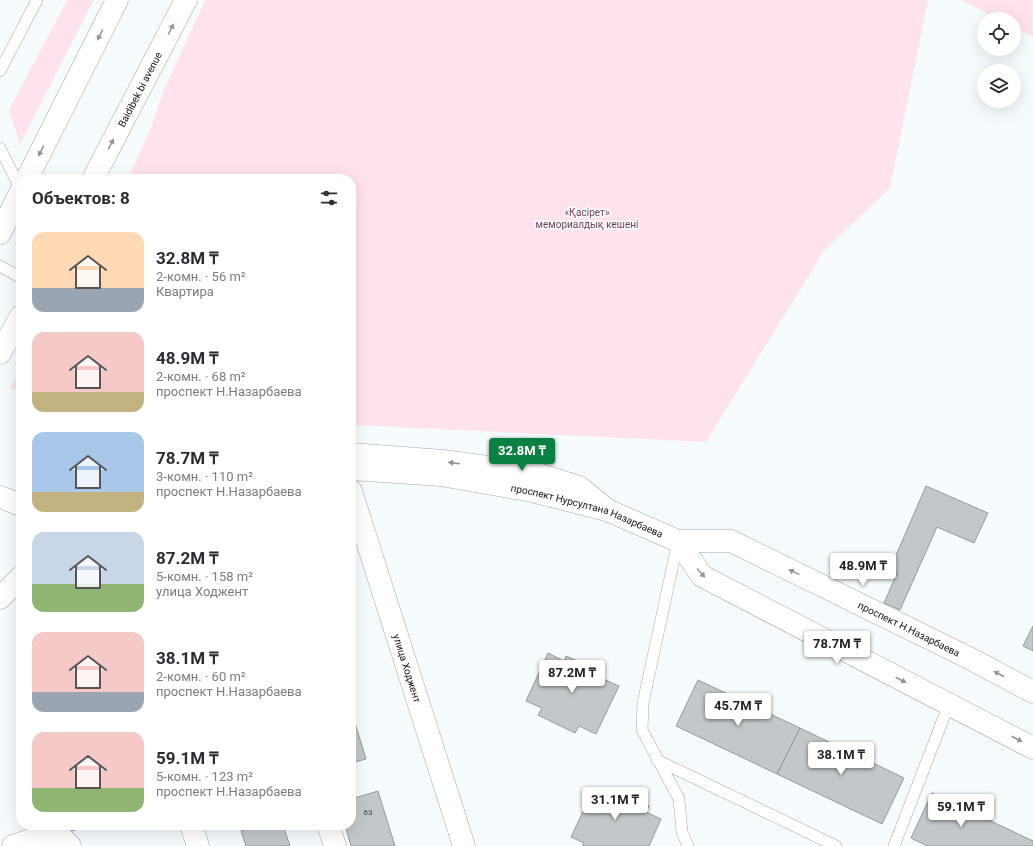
<!DOCTYPE html>
<html lang="ru">
<meta charset="utf-8">
<style>
:root{--surface:#fff;--page:#f7f7f7;--text:#2b2b33;--muted:#7c7c81;--accent:#0b8043}
body{margin:0;font-family:Roboto,sans-serif;background:var(--page);color:var(--text);height:100vh;display:flex;flex-direction:column;font-size:15px;white-space:nowrap}
*{box-sizing:border-box;margin:0}
p{font-size:13px;color:var(--muted)}
.icon{flex:none;width:22px;height:22px;fill:none;stroke:currentColor;stroke-width:2;stroke-linecap:round;stroke-linejoin:round}
.map{position:relative;flex:1;overflow:hidden}
.details{position:absolute;left:16px;top:174px;width:340px;height:656px;display:flex;flex-direction:column;background:var(--surface);border-radius:16px;box-shadow:0 4px 16px #0002}
.details>*{flex:none}
.buttons{position:absolute;left:977px;top:12px;display:grid;gap:8px}
.buttons a{display:grid;place-items:center;width:44px;height:44px;border-radius:50%;background:var(--surface);box-shadow:0 4px 16px #0002;font-size:20px}
.price{position:absolute;translate:-50% -34px;padding:0 9px;border-radius:4px;background:#fff;color:#222;font-size:13px;line-height:26px;filter:drop-shadow(0 1px 2px #0008)}
.price::after{content:'';position:absolute;left:50%;top:24px;width:12px;height:9px;margin-left:-6px;background:inherit;clip-path:polygon(0 0,100% 0,50% 100%)}
.price.active{background:var(--accent);color:#fff}
ul{padding:0;list-style:none}
li{display:flex;align-items:center;gap:12px;height:100px;padding:0 16px}
li span{display:grid;place-items:center;flex:none;width:112px;height:80px;border-radius:12px;color:#555}
li>.icon{margin-inline-start:auto}
span .icon{width:48px;height:48px;fill:#fffc;stroke-width:1}
li b{font-size:17px}
h2{display:flex;justify-content:space-between;align-items:center;height:48px;padding:0 16px;font-size:17px}
.map>svg:first-child{display:block}
.green{fill:#fee2ee}
.building{fill:#c2c8ca;stroke:#969c9e}
.lines{fill:none;stroke-linecap:round;stroke-linejoin:round}
.service-casing{stroke:#a4aaac;stroke-width:12}
.minor-casing{stroke:#a4aaac;stroke-width:23}
.secondary-casing{stroke:#a4aaac;stroke-width:23}
.primary-casing{stroke:#a4aaac;stroke-width:23}
.service{stroke:#fff;stroke-width:11}
.minor{stroke:#fff;stroke-width:22}
.secondary{stroke:#fff;stroke-width:22}
.primary{stroke:#fff;stroke-width:22}
.oneway{fill:#949595}
.labels{text-anchor:middle;stroke-width:3;stroke-linejoin:round;paint-order:stroke}
.number-label{font-size:8px;fill:#3d4042}
.street-label{font-size:10px;fill:#111314;stroke:#f6fcfe}
.park-label{font-size:10px;fill:#743f58;stroke:#f6fcfe}
</style>
<div class="map">
<svg width="1033" height="846" viewBox="0 0 1033 846">
<rect width="100%" height="100%" fill="#f6fcfe"/>
<path class="green" d="M 67,0 L 94,0 L 20,145 L 9,110 Z
M 205,0 L 928,0 L 890,188 L 824,251 L 706,442 L 351,425 L 351,179 L 128,179 L 151,127 L 163,92 Z
M 961,0 L 1033,0 L 1033,37 L 1014,27 L 1014,19 L 998,19 Z
M 21,372 L 21,390 L 9,388 Z"/>
<path class="building" d="M 926,486 L 988,513 L 974,543 L 937,527 L 900,610 L 884,603 L 897,573 L 890,569 Z
M 1033,626 L 1033,651 L 1023,646 Z
M 548,653 L 564,661 L 566,656 L 604,673 L 601,678 L 619,686 L 596,734 L 579,726 L 575,733 L 538,715 L 542,708 L 526,701 Z
M 698,680 L 800,728 L 777,774 L 676,726 Z
M 351,710 L 366,759 L 351,763 Z
M 800,728 L 904,778 L 882,824 L 777,774 Z
M 594,788 L 607,794 L 610,788 L 649,806 L 646,812 L 661,819 L 649,846 L 582,846 L 584,843 L 571,837 Z
M 378,791 L 395,846 L 351,846 L 345,825 L 351,825 L 351,799 Z
M 932,793 L 1033,841 L 1033,846 L 927,846 L 911,838 Z
M 70,825 L 90,825 L 72,831 Z
M 260,825 L 283,825 L 290,846 L 246,846 L 241,831 Z"/>
<g class="lines">
<g class="service-casing">
<path id="service" d="M 0,71 L 37,0
M 0,148 L 21,190
M 0,266 L 21,278
M 678,541 L 643,703 L 642,730 L 679,799 L 682,832 L 688,846
M 657,760 L 836,846
M 894,846 L 949,704"/>
</g>
<g class="minor-casing">
<g id="minor">
<path id="s1" d="M 351,491 L 464,846"/>
<path d="M 191,825 L 198,846"/>
<path d="M 328,825 L 335,846"/>
<path d="M 13,846 L 43,836 L 63,839 L 70,846"/>
</g>
</g>
<g class="secondary-casing">
<g id="secondary">
<path id="s2" d="M 351,469 L 441,475 L 532,491 L 607,510 L 678,541 L 731,541 L 971,659 L 1033,692"/>
<path d="M 678,541 L 702,576 L 1033,748"/>
<path d="M 0,598 L 21,577"/>
</g>
</g>
<g class="primary-casing">
<g id="primary">
<path d="M 27,179 L 117,0"/>
<path id="s3" d="M 93,179 L 186,0"/>
<path d="M 0,233 L 21,191"/>
<path d="M 0,353 L 21,316"/>
<path d="M 351,454 L 443,461 L 535,473 L 579,487 L 607,510"/>
<path d="M 0,497 L 21,505"/>
</g>
</g>
<use href="#service" class="service"/>
<use href="#minor" class="minor"/>
<use href="#secondary" class="secondary"/>
<use href="#primary" class="primary"/>
</g>
<defs><path id="oneway-solid" d="M-6-.8H1V-3.2L6.5 0L1 3.2V.8H-6Z"/></defs>
<g class="oneway">
<use href="#oneway-solid" transform="translate(171 29) rotate(-63)"/>
<use href="#oneway-solid" transform="translate(100 35) rotate(117)"/>
<use href="#oneway-solid" transform="translate(111 144) rotate(-63)"/>
<use href="#oneway-solid" transform="translate(41 151) rotate(117)"/>
<use href="#oneway-solid" transform="translate(454 463) rotate(-173)"/>
<use href="#oneway-solid" transform="translate(794 572) rotate(-154)"/>
<use href="#oneway-solid" transform="translate(701 573) rotate(48)"/>
<use href="#oneway-solid" transform="translate(999 674) rotate(-152)"/>
<use href="#oneway-solid" transform="translate(901 680) rotate(27)"/>
<use href="#oneway-solid" transform="translate(1017 739) rotate(27)"/>
</g>
<g class="labels">
<g class="number-label">
<text x="368" y="815">63</text>
</g>
<g class="street-label">
<text dy="4" stroke="none"><textPath href="#s3" startOffset="101">Baidibek bi avenue</textPath></text>
<text dy="4" stroke="none"><textPath href="#s2" startOffset="241">проспект Нурсултана Назарбаева</textPath></text>
<text dy="4" stroke="none"><textPath href="#s2" startOffset="589">проспект Н.Назарбаева</textPath></text>
<text dy="4" stroke="none"><textPath href="#s1" startOffset="186">улица Ходжент</textPath></text>
</g>
<g class="park-label">
<text x="587" y="216">«Қасірет»<tspan x="587" dy="12">мемориалдық кешені</tspan></text>
</g>
</g>
</svg>
<div class="buttons">
<a><svg class="icon" aria-label="locate" viewBox="0 0 24 24"><circle cx="12" cy="12" r="6"/><path d="M12 2v4M12 18v4M2 12h4M18 12h4"/></svg></a>
<a><svg class="icon" aria-label="layers" viewBox="0 0 24 24"><path d="M12 4l9 5-9 5-9-5zM3 14l9 5 9-5"/></svg></a>
</div>
<b class="price active" style="left:522px;top:472px">32.8M ₸</b>
<b class="price" style="left:863px;top:587px">48.9M ₸</b>
<b class="price" style="left:837px;top:665px">78.7M ₸</b>
<b class="price" style="left:572px;top:694px">87.2M ₸</b>
<b class="price" style="left:738px;top:727px">45.7M ₸</b>
<b class="price" style="left:841px;top:776px">38.1M ₸</b>
<b class="price" style="left:615px;top:821px">31.1M ₸</b>
<b class="price" style="left:961px;top:828px">59.1M ₸</b>
<section class="details">
<h2>Объектов: 8<svg class="icon" aria-label="filters" viewBox="0 0 24 24"><path d="M4 7h16M4 17h16"/><circle cx="9" cy="7" r="2"/><circle cx="15" cy="17" r="2"/></svg></h2>
<ul>
<li><span style="background:linear-gradient(#ffd9b3 70%,#9aa5b1 0)"><svg class="icon" aria-label="home" viewBox="0 0 24 24"><path d="M3 11l9-7 9 7M6 9v11h12V9"/></svg></span><div><b>32.8M ₸</b><p>2-комн. · 56 m²</p><p>Квартира</p></div></li>
<li><span style="background:linear-gradient(#f6c9c9 75%,#c2b280 0)"><svg class="icon" aria-label="home" viewBox="0 0 24 24"><path d="M3 11l9-7 9 7M6 9v11h12V9"/></svg></span><div><b>48.9M ₸</b><p>2-комн. · 68 m²</p><p>проспект Н.Назарбаева</p></div></li>
<li><span style="background:linear-gradient(#a9c7e8 75%,#c2b280 0)"><svg class="icon" aria-label="home" viewBox="0 0 24 24"><path d="M3 11l9-7 9 7M6 9v11h12V9"/></svg></span><div><b>78.7M ₸</b><p>3-комн. · 110 m²</p><p>проспект Н.Назарбаева</p></div></li>
<li><span style="background:linear-gradient(#c9d6e8 65%,#8fb573 0)"><svg class="icon" aria-label="home" viewBox="0 0 24 24"><path d="M3 11l9-7 9 7M6 9v11h12V9"/></svg></span><div><b>87.2M ₸</b><p>5-комн. · 158 m²</p><p>улица Ходжент</p></div></li>
<li><span style="background:linear-gradient(#f6c9c9 75%,#9aa5b1 0)"><svg class="icon" aria-label="home" viewBox="0 0 24 24"><path d="M3 11l9-7 9 7M6 9v11h12V9"/></svg></span><div><b>38.1M ₸</b><p>2-комн. · 60 m²</p><p>проспект Н.Назарбаева</p></div></li>
<li><span style="background:linear-gradient(#f6c9c9 70%,#8fb573 0)"><svg class="icon" aria-label="home" viewBox="0 0 24 24"><path d="M3 11l9-7 9 7M6 9v11h12V9"/></svg></span><div><b>59.1M ₸</b><p>5-комн. · 123 m²</p><p>проспект Н.Назарбаева</p></div></li>
</ul>
</section>
</div>
